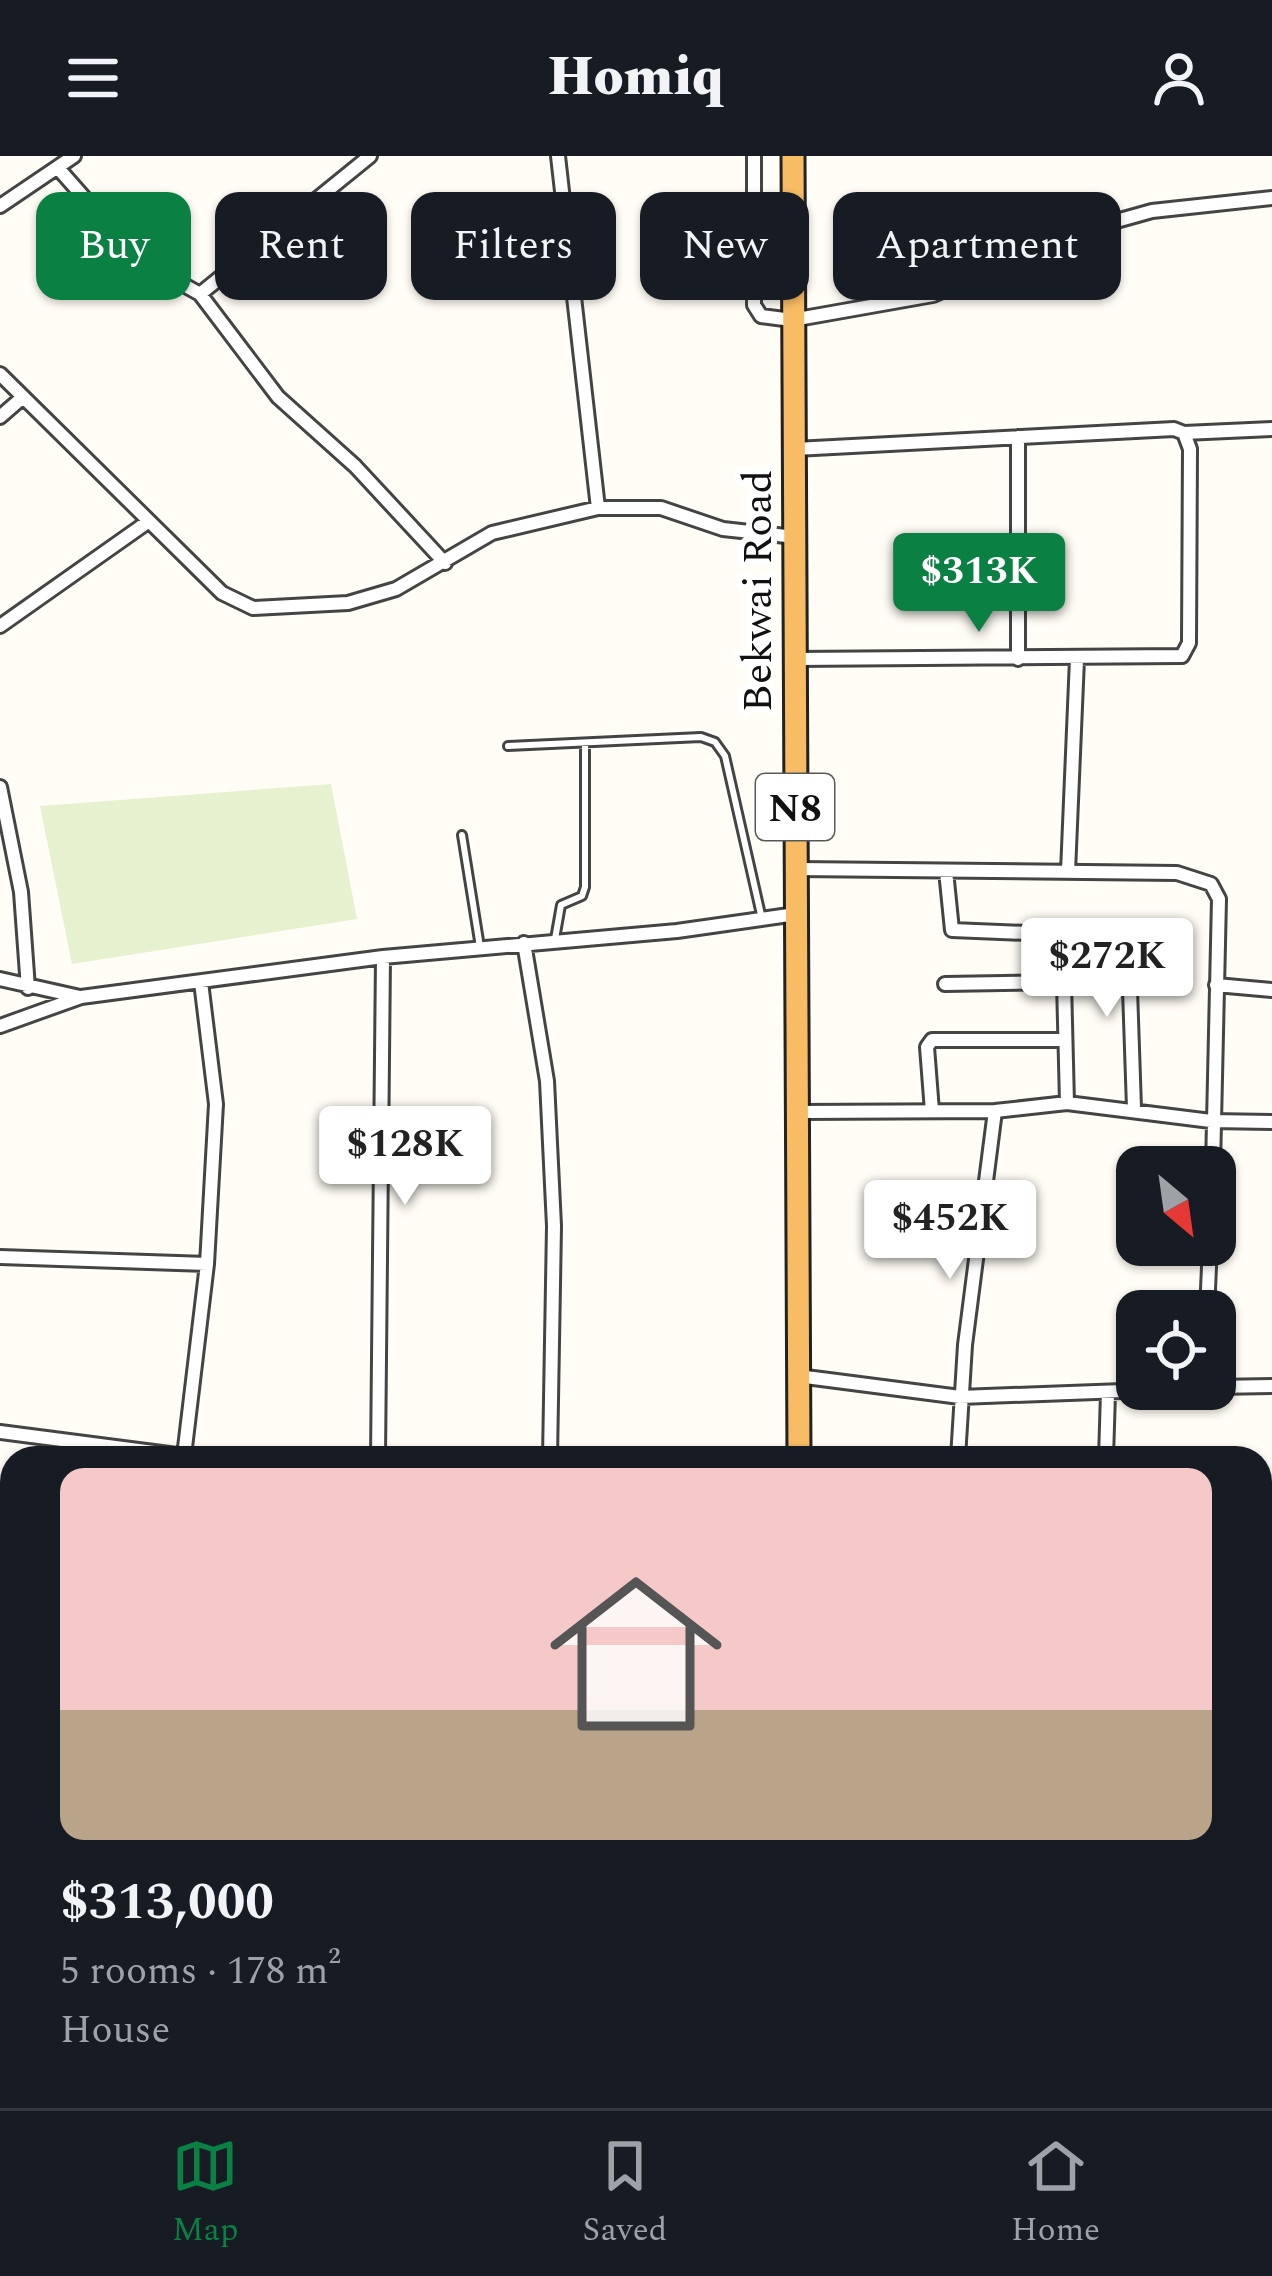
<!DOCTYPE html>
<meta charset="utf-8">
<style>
:root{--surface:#171b24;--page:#20242c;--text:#f1f3f6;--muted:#9ea1a6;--line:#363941;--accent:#0b8043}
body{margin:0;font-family:Spectral,serif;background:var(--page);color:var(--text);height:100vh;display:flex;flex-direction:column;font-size:45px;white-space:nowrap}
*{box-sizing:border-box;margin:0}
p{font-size:39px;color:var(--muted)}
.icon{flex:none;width:66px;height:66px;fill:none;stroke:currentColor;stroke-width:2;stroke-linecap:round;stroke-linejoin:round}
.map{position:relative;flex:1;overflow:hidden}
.side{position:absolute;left:0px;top:1290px;width:1272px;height:663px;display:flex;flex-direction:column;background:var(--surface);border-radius:36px 36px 0 0;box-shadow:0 3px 9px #0004}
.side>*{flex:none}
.hud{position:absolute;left:36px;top:36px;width:1200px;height:108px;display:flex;gap:24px}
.needle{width:78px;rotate:151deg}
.tools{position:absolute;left:1116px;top:990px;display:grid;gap:24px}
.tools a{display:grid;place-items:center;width:120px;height:120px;border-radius:24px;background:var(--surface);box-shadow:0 3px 9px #0004;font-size:60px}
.price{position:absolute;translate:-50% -102px;padding:0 27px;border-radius:12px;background:#fff;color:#222;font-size:39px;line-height:78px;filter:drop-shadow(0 3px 6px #0008)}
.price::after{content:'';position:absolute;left:50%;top:72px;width:36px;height:27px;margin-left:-18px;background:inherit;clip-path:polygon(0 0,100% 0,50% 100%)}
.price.active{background:var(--accent);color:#fff}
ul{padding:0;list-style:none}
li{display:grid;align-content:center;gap:24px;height:636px;padding:0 60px}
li+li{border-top:3px solid var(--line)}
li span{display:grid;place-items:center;height:372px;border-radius:24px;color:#555}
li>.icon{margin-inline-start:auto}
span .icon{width:216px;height:216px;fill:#fffc;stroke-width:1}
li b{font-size:51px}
.chip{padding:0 42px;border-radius:24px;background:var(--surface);box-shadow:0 3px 9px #0004;font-size:42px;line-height:108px}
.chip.active{background:var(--accent);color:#fff}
header{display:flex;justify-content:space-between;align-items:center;height:156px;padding:0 60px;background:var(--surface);font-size:54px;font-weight:800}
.menu{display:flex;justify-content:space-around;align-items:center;height:168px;border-top:3px solid var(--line);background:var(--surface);font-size:33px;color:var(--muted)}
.menu a{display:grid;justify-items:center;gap:6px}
.menu .active{color:var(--accent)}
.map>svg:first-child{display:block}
.pitch{fill:#e6f2cf}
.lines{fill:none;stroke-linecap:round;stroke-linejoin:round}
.stream{stroke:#3f96cf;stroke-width:4.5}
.service-casing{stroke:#444;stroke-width:12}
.minor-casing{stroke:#444;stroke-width:18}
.trunk-casing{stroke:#222;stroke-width:27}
.service{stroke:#fff;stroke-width:6}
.minor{stroke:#fff;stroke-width:12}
.trunk{stroke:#f7bc64;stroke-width:21}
.labels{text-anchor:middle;stroke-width:12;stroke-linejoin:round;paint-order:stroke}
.shield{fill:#fff;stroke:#585858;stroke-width:3}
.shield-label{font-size:39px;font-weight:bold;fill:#111}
.street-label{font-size:42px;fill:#111;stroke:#fff}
</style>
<header><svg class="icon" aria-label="menu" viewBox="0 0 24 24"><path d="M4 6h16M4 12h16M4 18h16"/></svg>Homiq<svg class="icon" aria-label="person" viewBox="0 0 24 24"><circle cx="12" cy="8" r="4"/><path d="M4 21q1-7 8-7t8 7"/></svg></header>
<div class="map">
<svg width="1272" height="1952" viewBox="0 0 1272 1952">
<rect width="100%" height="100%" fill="#fffdf5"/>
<path class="pitch" d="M 331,628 L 357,763 L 72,808 L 40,650 Z"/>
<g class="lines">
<path class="stream" d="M 214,1952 L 217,1941"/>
<g class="service-casing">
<path id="service" d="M 508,590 L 701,581 L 715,586 L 725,600 L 762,763
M 462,679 L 480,791
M 555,783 L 561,749 L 582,740 L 585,731 L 585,587
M 437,1941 L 438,1952
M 730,1941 L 730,1952
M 277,1952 L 297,1941
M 850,1952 L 851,1941
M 910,1952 L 912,1941"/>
</g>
<g class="minor-casing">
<path id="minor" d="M 558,0 L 598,352
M 754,0 L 754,149 L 761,160 L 792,164 L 933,139 L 1077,76 L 1152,55 L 1272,42
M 58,12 L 139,104 L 200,138 L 278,241 L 355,310 L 445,407
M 0,50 L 74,0
M 200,138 L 370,0
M 0,218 L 222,437 L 253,452 L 348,447 L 396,433 L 492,377 L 598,352 L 661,352 L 723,373 L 795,381
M 0,261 L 23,241
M 1184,277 L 1272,273
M 1018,281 L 1018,503
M 0,470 L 149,365
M 795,503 L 1182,500 L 1189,487 L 1190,293 L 1184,277 L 1174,273 L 795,293
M 0,631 L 21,736 L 28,832
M 796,713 L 1177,717 L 1211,728 L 1219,743 L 1213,1011
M 946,715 L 952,774 L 1052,778 L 1064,826 L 1067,947
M 1068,716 L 1077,503
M 1128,774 L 1134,952
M 1052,778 L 1178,773
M 524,787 L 547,925 L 554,1070 L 550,1302
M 0,823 L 80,841
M 945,828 L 1064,826
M 1216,829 L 1272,834
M 0,870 L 81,841 L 383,801 L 677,775 L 796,758
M 932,955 L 927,891 L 932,884 L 1065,884
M 799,956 L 995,955 L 1067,947 L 1211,965 L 1272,966
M 0,1101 L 207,1108
M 1207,1155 L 1210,1089
M 798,1220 L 960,1241 L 1176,1233
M 1215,1231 L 1272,1230
M 0,1276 L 200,1302
M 184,1300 L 207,1108 L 216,948 L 201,826
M 378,1302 L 383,801
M 958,1302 L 965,1189 L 995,955
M 1106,1302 L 1108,1237
M 1260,1497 L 1272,1503
M 0,1500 L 12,1498
M 0,1821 L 12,1819
M 74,1941 L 75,1952
M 1265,1941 L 1267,1806"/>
</g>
<g class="trunk-casing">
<path id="trunk" d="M 793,0 L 799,1302
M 785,1941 L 786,1952
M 805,1941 L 805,1952"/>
</g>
<use href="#service" class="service"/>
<use href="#minor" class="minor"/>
<use href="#trunk" class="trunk"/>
</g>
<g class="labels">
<rect class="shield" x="756" y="618" width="78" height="66" rx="9"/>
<g class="shield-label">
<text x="795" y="665">N8</text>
</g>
<g class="street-label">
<text transform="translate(756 435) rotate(-90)" y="15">Bekwai Road</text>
</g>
</g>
</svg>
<div class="tools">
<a><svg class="needle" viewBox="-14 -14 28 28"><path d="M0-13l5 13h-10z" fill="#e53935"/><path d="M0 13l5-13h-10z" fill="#9ea1a6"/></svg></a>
<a><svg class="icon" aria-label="locate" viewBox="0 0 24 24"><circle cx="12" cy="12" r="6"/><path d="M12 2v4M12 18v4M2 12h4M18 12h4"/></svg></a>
</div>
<b class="price active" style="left:979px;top:479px">$313K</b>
<b class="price" style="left:1107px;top:864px">$272K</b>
<b class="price" style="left:405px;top:1052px">$128K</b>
<b class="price" style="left:950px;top:1126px">$452K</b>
<div class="hud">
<a class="chip active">Buy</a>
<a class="chip">Rent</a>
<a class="chip">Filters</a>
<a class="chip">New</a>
<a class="chip">Apartment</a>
</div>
<section class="side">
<ul>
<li><span style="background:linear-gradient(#f6c9c9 65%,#b9a48a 0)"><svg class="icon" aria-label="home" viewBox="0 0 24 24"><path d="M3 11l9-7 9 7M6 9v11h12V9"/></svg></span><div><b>$313,000</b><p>5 rooms · 178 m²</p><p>House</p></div></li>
</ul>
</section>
</div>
<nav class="menu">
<a class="active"><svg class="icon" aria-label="map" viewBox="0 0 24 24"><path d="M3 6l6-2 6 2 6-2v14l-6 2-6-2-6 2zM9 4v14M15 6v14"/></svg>Map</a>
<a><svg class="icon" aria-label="saved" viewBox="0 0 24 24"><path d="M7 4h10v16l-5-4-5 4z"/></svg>Saved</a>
<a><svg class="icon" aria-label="home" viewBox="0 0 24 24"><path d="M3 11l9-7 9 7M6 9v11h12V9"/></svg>Home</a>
</nav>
